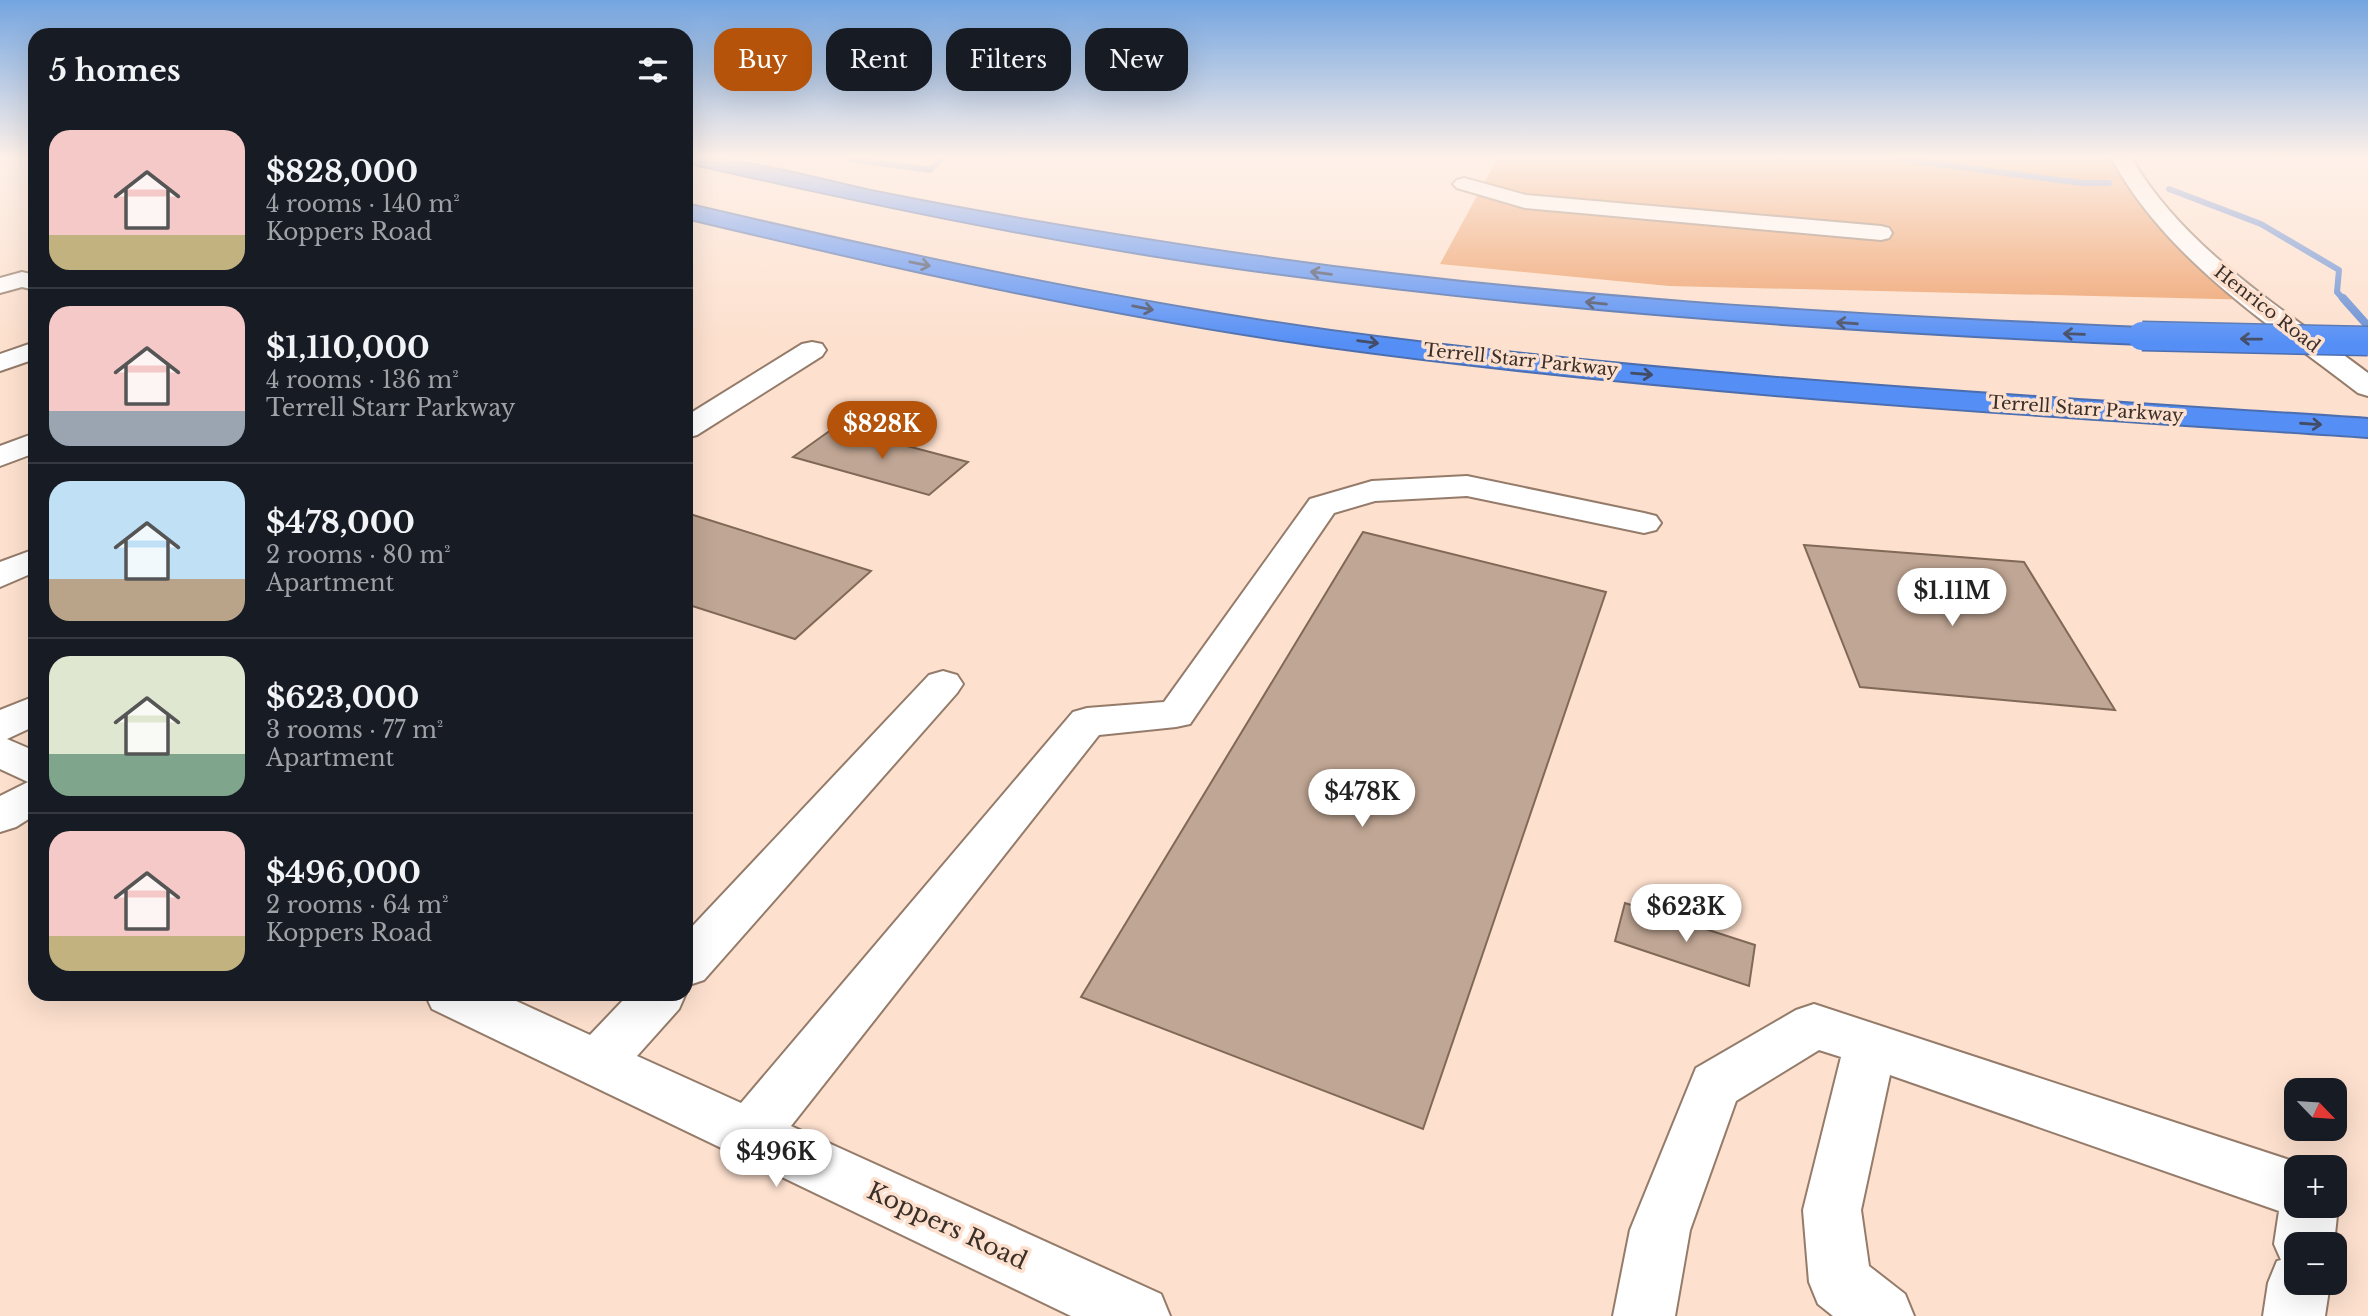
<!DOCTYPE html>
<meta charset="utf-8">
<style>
:root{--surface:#171b24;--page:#20242c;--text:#f1f3f6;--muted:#9ea1a6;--line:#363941;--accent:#b45309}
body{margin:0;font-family:"Libre Baskerville",serif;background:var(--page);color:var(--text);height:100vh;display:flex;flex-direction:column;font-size:26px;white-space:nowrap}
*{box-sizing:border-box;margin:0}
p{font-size:23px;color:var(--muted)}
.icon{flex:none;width:38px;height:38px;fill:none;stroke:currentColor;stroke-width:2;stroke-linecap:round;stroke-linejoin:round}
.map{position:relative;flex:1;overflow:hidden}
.side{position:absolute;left:28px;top:28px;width:665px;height:973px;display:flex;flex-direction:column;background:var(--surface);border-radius:21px;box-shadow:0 7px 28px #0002}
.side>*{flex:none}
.guide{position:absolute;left:714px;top:28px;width:665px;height:63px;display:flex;gap:14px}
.needle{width:46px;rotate:115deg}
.buttons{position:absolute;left:2284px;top:1078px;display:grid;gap:14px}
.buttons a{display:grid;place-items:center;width:63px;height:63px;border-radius:14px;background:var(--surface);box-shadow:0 7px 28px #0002;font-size:35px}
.price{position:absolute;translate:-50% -60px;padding:0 16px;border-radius:24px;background:#fff;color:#222;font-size:23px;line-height:46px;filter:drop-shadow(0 2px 4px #0008)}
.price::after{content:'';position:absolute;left:50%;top:42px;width:21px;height:16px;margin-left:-10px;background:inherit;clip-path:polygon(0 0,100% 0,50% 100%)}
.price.selected{background:var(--accent);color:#fff}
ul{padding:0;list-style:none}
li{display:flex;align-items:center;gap:21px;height:175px;padding:0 21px}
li+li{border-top:2px solid var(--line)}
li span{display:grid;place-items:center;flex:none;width:196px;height:140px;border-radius:21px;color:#555}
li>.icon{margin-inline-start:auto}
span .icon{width:84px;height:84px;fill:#fffc;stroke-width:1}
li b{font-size:30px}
h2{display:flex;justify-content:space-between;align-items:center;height:84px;padding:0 21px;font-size:30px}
.pill{padding:0 24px;border-radius:21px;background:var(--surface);box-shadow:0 7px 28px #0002;font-size:24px;line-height:63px}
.pill.selected{background:var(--accent);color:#fff}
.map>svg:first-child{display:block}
.forest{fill:#ed9f69}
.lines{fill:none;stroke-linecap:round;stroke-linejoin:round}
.stream-far1{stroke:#668ed5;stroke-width:6}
.stream{stroke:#668ed5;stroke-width:8}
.building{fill:#c0a694;stroke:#816958;stroke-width:2}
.minor-casing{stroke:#947b6a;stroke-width:4}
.highway-casing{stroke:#4c6eae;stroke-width:4}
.minor{fill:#fff;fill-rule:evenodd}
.highway{fill:#558ff6;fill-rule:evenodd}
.highway-bridge-casing{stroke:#4c6eae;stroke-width:31;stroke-linecap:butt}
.highway-bridge{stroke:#558ff6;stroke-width:28}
.oneway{stroke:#434c66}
.labels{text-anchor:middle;stroke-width:7;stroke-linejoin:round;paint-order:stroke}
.far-street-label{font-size:18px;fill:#3b3029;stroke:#fde0ce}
.near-street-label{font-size:24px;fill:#3b3029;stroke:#fde0ce}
</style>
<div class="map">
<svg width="2368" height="1316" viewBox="0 0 2368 1316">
<rect width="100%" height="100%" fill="#fde0ce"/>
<path class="forest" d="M 1497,159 L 2117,159 L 2150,210 L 2260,300 L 1669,286 L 1440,264 Z"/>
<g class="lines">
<path class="stream-far1" d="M 849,159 L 930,170 L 941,159
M 1899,159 L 2082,183 L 2109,183
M 2169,189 L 2261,224 L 2339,270 L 2337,292 L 2344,300"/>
<path class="stream" d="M 2343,298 L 2368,326"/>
</g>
<path class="building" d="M 835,427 L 968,462 L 929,495 L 793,457 Z
M 690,514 L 871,571 L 795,639 L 686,604 L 686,517 Z
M 1363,532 L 1606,592 L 1423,1129 L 1081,997 Z
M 1804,545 L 2024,562 L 2115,710 L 1860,687 Z
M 1625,903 L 1755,945 L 1749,986 L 1615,941 Z"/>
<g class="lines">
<g class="minor-casing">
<path id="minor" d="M 2112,159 L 2132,159 C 2185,250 2286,311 2368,373 L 2368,396 L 2358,393 C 2270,325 2166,259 2112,159 Z
M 1464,178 L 1526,195 L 1881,226 L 1889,228 L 1892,233 L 1889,238 L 1881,240 L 1525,208 L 1457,188 L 1453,184 L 1457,180 Z
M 22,272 L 35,275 L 35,290 L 22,287 L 0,293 L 0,278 Z
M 35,342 L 35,359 L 0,371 L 0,354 Z
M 812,342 L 822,344 L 826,350 L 822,356 L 697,435 L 686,438 L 686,416 L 802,344 Z
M 35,433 L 35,453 L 0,466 L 0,446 Z
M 1467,476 L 1644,513 L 1656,516 L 1661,523 L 1656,530 L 1644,533 L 1467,496 L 1375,501 L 1334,513 L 1190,724 L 1176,727 L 1099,735 L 791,1126 L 1161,1294 L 1170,1316 L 1071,1316 L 432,1009 L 425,994 L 501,994 L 590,1035 L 629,994 L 686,993 L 679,1009 L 637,1056 L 741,1103 L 1073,712 L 1087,708 L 1164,702 L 1310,499 L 1372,481 Z
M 35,549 L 35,572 L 0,587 L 0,562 Z
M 943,671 L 957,675 L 963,684 L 957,693 L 704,980 L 686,986 L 686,933 L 929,675 Z
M 35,696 L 35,726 L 7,739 L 35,751 L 35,815 L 16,827 L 0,832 L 0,796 L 28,782 L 0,769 L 0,710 Z
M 1814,1004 L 2311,1167 L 2296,1167 L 2296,1206 L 2334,1206 L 2334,1197 L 2338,1206 L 2334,1244 L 2296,1244 L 2296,1283 L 2330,1283 L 2325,1316 L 2263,1316 L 2268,1283 L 2277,1261 L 2281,1260 L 2274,1244 L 2279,1211 L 1890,1075 L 1861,1210 L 1869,1266 L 1905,1294 L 1914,1316 L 1833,1316 L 1818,1304 L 1809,1282 L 1803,1210 L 1841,1057 L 1819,1050 L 1736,1101 L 1690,1230 L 1675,1316 L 1613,1316 L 1630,1230 L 1696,1068 L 1796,1010 Z"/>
</g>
<g class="highway-casing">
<path id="highway" d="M 688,159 C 752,159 814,179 876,192 C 994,216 1113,235 1232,253 C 1533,297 1838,315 2142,328 L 2151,330 L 2155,336 L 2151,342 L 2142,344 C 1839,331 1538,310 1237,268 C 1056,243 877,205 698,165 Z
M 686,204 C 899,254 1114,301 1331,331 C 1675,377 2022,396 2368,419 L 2368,437 C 2022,414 1675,394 1330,347 C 1113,317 899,269 686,218 Z"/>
</g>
<use href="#minor" class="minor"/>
<use href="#highway" class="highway"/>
<g class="highway-bridge-casing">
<path id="highway-bridge" d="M 2142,336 L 2368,341"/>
</g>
<use href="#highway-bridge" class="highway-bridge"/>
</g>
<defs><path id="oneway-shaft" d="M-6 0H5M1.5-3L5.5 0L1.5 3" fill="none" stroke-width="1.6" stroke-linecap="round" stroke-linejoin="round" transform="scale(1.75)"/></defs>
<g class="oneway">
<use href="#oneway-shaft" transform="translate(920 264) rotate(11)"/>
<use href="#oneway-shaft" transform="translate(1321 273) rotate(-173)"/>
<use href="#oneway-shaft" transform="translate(1596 303) rotate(-174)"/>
<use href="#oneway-shaft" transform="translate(1143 308) rotate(11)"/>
<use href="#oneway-shaft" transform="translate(1847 323) rotate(-176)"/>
<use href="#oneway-shaft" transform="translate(2074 334) rotate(-178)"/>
<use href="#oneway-shaft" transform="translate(2251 339) rotate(-179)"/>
<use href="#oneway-shaft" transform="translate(1368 342) rotate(8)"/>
<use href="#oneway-shaft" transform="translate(1642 374) rotate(5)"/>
<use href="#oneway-shaft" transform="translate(2311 424) rotate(4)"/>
</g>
<linearGradient id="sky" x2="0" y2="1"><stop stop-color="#74a5e0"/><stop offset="0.46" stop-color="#fef1e9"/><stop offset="1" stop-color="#fef1e9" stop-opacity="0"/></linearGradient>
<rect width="2368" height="343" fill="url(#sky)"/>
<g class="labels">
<g class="far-street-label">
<text transform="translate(2267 309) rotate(38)" y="6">Henrico Road</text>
<text transform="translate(1521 360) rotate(6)" y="6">Terrell Starr Parkway</text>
<text transform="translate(2086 409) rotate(4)" y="6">Terrell Starr Parkway</text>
</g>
<g class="near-street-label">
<text transform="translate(947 1226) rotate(25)" y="8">Koppers Road</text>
</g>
</g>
</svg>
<div class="buttons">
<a><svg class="needle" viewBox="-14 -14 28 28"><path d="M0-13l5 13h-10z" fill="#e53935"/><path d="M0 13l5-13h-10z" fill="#9ea1a6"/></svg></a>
<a>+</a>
<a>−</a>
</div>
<b class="price selected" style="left:882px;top:461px">$828K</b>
<b class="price" style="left:1952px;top:628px">$1.11M</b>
<b class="price" style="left:1362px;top:829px">$478K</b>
<b class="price" style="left:1686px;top:944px">$623K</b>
<b class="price" style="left:776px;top:1189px">$496K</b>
<div class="guide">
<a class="pill selected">Buy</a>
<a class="pill">Rent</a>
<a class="pill">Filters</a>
<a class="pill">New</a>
</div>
<section class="side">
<h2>5 homes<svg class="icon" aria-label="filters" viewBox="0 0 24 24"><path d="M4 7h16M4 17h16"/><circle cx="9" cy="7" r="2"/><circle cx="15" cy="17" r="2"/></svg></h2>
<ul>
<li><span style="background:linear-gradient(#f6c9c9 75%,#c2b280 0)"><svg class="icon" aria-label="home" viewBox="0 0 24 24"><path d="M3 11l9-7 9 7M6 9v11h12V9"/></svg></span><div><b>$828,000</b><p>4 rooms · 140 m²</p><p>Koppers Road</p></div></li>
<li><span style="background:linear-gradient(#f6c9c9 75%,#9aa5b1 0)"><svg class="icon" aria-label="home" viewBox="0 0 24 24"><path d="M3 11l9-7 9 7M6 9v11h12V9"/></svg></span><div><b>$1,110,000</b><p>4 rooms · 136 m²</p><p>Terrell Starr Parkway</p></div></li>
<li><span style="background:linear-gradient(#bfe0f5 70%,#b9a48a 0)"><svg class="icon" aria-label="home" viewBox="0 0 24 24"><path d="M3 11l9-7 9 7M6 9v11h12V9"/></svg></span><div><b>$478,000</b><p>2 rooms · 80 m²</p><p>Apartment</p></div></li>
<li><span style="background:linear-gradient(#dfe7d0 70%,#7fa58c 0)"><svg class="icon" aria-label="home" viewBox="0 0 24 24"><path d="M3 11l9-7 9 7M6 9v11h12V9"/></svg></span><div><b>$623,000</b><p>3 rooms · 77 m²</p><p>Apartment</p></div></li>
<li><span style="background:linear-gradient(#f6c9c9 75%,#c2b280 0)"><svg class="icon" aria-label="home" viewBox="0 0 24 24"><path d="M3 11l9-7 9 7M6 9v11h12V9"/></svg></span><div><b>$496,000</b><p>2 rooms · 64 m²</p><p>Koppers Road</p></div></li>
</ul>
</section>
</div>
